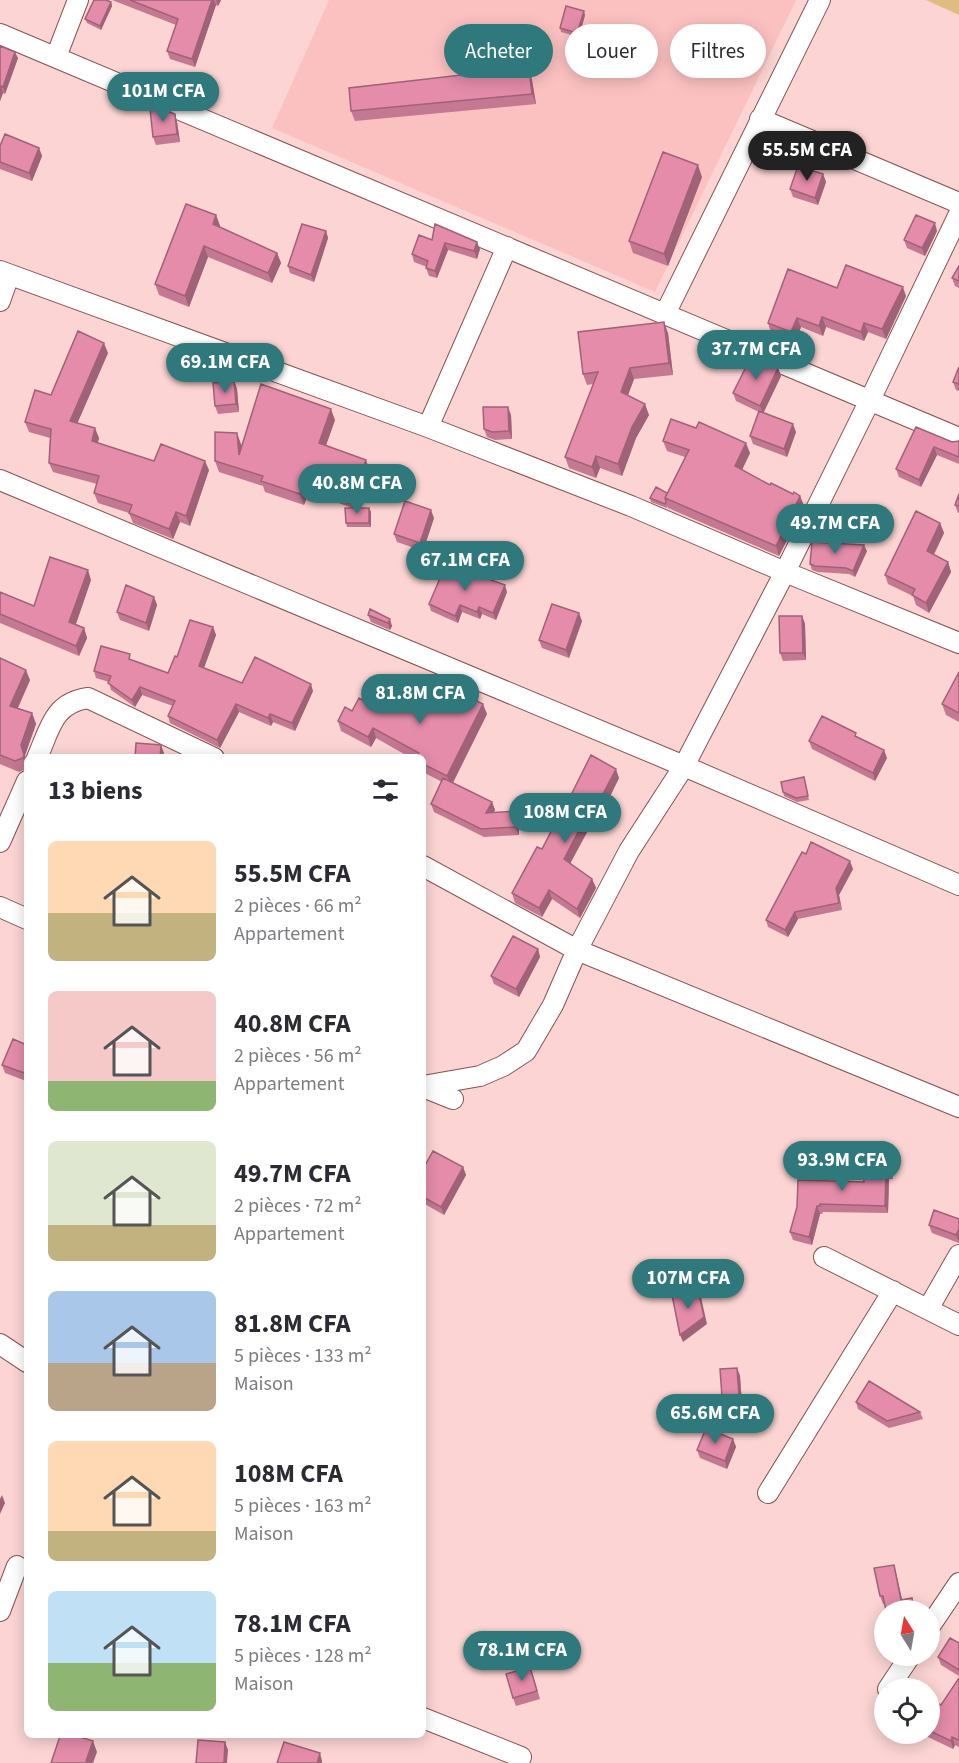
<!DOCTYPE html>
<html lang="fr">
<meta charset="utf-8">
<style>
:root{--surface:#fff;--page:#f2f2f3;--text:#2b2b33;--muted:#7c7c81;--accent:#2f787b}
body{margin:0;font-family:"Source Sans 3",sans-serif;background:var(--page);color:var(--text);height:100vh;display:flex;flex-direction:column;font-size:22px;white-space:nowrap}
*{box-sizing:border-box;margin:0}
p{font-size:20px;color:var(--muted)}
.icon{flex:none;width:33px;height:33px;fill:none;stroke:currentColor;stroke-width:2;stroke-linecap:round;stroke-linejoin:round}
.map{position:relative;flex:1;overflow:hidden}
.side{position:absolute;left:24px;top:754px;width:402px;height:984px;display:flex;flex-direction:column;background:var(--surface);border-radius:9px;box-shadow:0 3px 15px #0003}
.side>*{flex:none}
.hud{position:absolute;left:444px;top:24px;width:424px;height:54px;display:flex;gap:12px}
.needle{width:39px;rotate:349deg}
.controls{position:absolute;left:874px;top:1600px;display:grid;gap:12px}
.controls a{display:grid;place-items:center;width:66px;height:66px;border-radius:50%;background:var(--surface);box-shadow:0 3px 15px #0003;font-size:30px}
.price{position:absolute;translate:-50% -51px;padding:0 14px;border-radius:21px;background:var(--accent);color:#fff;font-size:20px;line-height:39px;filter:drop-shadow(0 2px 3px #0008)}
.price::after{content:'';position:absolute;left:50%;top:36px;width:18px;height:14px;margin-left:-9px;background:inherit;clip-path:polygon(0 0,100% 0,50% 100%)}
.price.selected{background:#222;color:#fff}
ul{padding:0;list-style:none}
li{display:flex;align-items:center;gap:18px;height:150px;padding:0 24px}
li span{display:grid;place-items:center;flex:none;width:168px;height:120px;border-radius:9px;color:#555}
li>.icon{margin-inline-start:auto}
span .icon{width:72px;height:72px;fill:#fffc;stroke-width:1}
li b{font-size:26px}
h2{display:flex;justify-content:space-between;align-items:center;height:72px;padding:0 24px;font-size:26px}
.tag{padding:0 21px;border-radius:27px;background:var(--surface);box-shadow:0 3px 15px #0003;font-size:21px;line-height:54px}
.tag.selected{background:var(--accent);color:#fff}
.map>svg:first-child{display:block}
.built{fill:#fbc1c0}
.green{fill:#e1bc81}
.lines{fill:none;stroke-linecap:round;stroke-linejoin:round}
.street-casing{stroke:#8a5253;stroke-width:22}
.street{stroke:#fff;stroke-width:20}
.wall{fill:#c47891}
.shaded-wall{fill:#a06276}
.building{fill:#e48ca9;stroke:#a06276;stroke-width:1.5}
</style>
<div class="map">
<svg width="959" height="1763" viewBox="0 0 959 1763">
<rect width="100%" height="100%" fill="#fbd4d3"/>
<path class="built" d="M 329,0 L 796,0 L 655,292 L 272,128 Z"/>
<path class="green" d="M 926,0 L 959,0 L 959,15 Z"/>
<g class="lines">
<g class="street-casing">
<path id="street" d="M 0,34 L 959,438
M 56,57 L 78,0
M 760,119 L 959,203
M 0,271 L 428,427 L 631,506 L 785,572 L 959,643
M 0,301 L 9,275
M 665,314 L 820,0
M 428,427 L 507,247
M 0,480 L 684,766 L 959,885
M 37,758 C 50,729 53,703 88,698 L 214,758
M 0,842 L 27,781
M 423,866 L 577,950 L 959,1107
M 0,907 L 27,919
M 423,1086 L 480,1076 L 503,1066 L 526,1051 L 553,1005 L 577,950 L 629,851 L 684,766 L 785,572 L 870,400 L 959,214
M 423,1087 L 453,1099
M 824,1257 L 959,1325
M 928,1309 L 959,1255
M 0,1344 L 27,1362
M 768,1493 L 893,1291
M 0,1611 L 17,1566
M 930,1626 L 959,1583
M 888,1689 L 910,1656
M 423,1718 L 521,1757"/>
</g>
<use href="#street" class="street"/>
</g>
<path class="wall" d="M 112,0 L 221,0 L 218,6 L 216,5 L 195,67 L 170,59 L 167,51 L 176,25 Z
M 111,2 L 112,6 L 101,30 L 87,23 L 85,19 Z
M 585,15 L 579,37 L 561,32 L 560,28 Z
M 0,46 L 18,58 L 5,94 L 3,93 L 0,101 Z
M 529,70 L 532,80 L 536,104 L 355,121 L 351,111 L 496,71 L 497,74 Z
M 177,122 L 180,142 L 156,145 L 153,137 Z
M 0,146 L 39,148 L 42,156 L 32,181 L 0,169 Z
M 823,174 L 826,182 L 818,205 L 793,197 L 790,189 Z
M 702,177 L 668,266 L 633,253 L 629,241 Z
M 216,215 L 220,226 L 220,227 L 277,253 L 281,263 L 272,283 L 208,257 L 189,307 L 159,295 L 155,284 Z
M 326,231 L 328,238 L 314,282 L 290,273 L 288,266 Z
M 937,231 L 925,256 L 907,248 L 904,240 Z
M 432,240 L 480,249 L 477,259 L 448,250 L 437,278 L 429,276 L 426,268 L 427,267 L 414,262 L 412,254 Z
M 959,266 L 959,288 L 955,286 L 952,278 Z
M 837,288 L 906,296 L 886,339 L 868,332 L 864,341 L 826,327 L 823,336 L 801,327 L 795,342 L 771,333 L 768,323 Z
M 668,333 L 673,375 L 634,379 L 628,395 L 649,415 L 636,438 L 622,476 L 600,468 L 596,478 L 569,468 L 565,457 L 593,384 L 587,385 L 583,374 Z
M 108,353 L 77,423 L 99,438 L 98,443 L 154,461 L 209,470 L 190,526 L 180,522 L 173,539 L 133,523 L 129,513 L 98,503 L 94,493 L 97,484 L 53,472 L 49,463 L 50,438 L 29,432 L 25,422 L 51,395 Z
M 959,367 L 959,391 L 956,390 L 953,382 Z
M 778,368 L 781,376 L 763,413 L 796,432 L 787,457 L 753,444 L 750,436 L 759,412 L 736,401 L 733,393 Z
M 234,381 L 237,389 L 239,412 L 218,414 L 215,406 Z
M 511,415 L 512,439 L 495,440 L 487,437 L 484,429 Z
M 335,420 L 326,445 L 370,471 L 357,508 L 369,508 L 371,512 L 371,527 L 347,527 L 346,523 L 352,508 L 309,492 L 304,505 L 265,492 L 263,486 L 219,472 L 215,461 L 241,444 L 242,447 Z
M 916,427 L 952,442 L 959,441 L 959,464 L 937,455 L 921,487 L 899,477 L 896,469 Z
M 663,441 L 750,453 L 742,470 L 770,485 L 800,496 L 804,506 L 779,556 L 668,508 L 668,506 L 667,508 L 651,502 L 650,498 L 667,493 L 685,457 L 667,451 Z
M 959,494 L 959,513 L 958,513 L 955,505 Z
M 434,518 L 423,551 L 397,542 L 394,534 Z
M 940,523 L 944,533 L 934,555 L 948,562 L 951,572 L 929,613 L 916,605 L 913,596 L 888,584 L 885,575 Z
M 867,551 L 855,577 L 849,574 L 818,572 L 812,570 L 810,564 Z
M 91,580 L 76,624 L 84,628 L 87,638 L 79,656 L 0,623 L 0,592 L 34,606 Z
M 507,592 L 496,620 L 482,614 L 480,619 L 462,612 L 458,623 L 431,611 L 429,604 Z
M 154,597 L 157,605 L 149,631 L 120,620 L 117,612 Z
M 370,609 L 392,626 L 390,630 L 371,622 L 368,615 Z
M 802,616 L 805,624 L 806,660 L 783,661 L 780,653 Z
M 582,621 L 569,658 L 542,648 L 539,640 Z
M 213,627 L 216,635 L 204,668 L 242,683 L 313,691 L 295,731 L 273,722 L 271,726 L 239,712 L 220,748 L 170,723 L 168,716 L 173,706 L 142,695 L 135,707 L 111,690 L 109,682 L 96,678 L 94,671 L 132,660 L 168,673 L 177,657 Z
M 0,658 L 30,680 L 18,708 L 32,713 L 36,724 L 25,755 L 27,763 L 27,768 L 26,769 L 19,772 L 0,764 Z
M 959,672 L 959,722 L 946,715 L 942,704 Z
M 441,709 L 487,714 L 453,783 L 492,802 L 495,810 L 493,813 L 516,811 L 519,819 L 519,835 L 484,837 L 434,812 L 431,804 L 442,782 L 423,772 L 423,758 L 411,758 L 376,738 L 371,747 L 341,731 L 338,721 L 352,711 L 384,711 Z
M 857,737 L 887,758 L 875,781 L 812,749 L 809,741 Z
M 804,777 L 809,800 L 797,802 L 784,796 L 783,792 Z
M 619,778 L 597,823 L 593,821 L 570,864 L 592,879 L 596,888 L 580,918 L 552,899 L 542,917 L 515,903 L 512,893 L 542,849 L 558,821 Z
M 806,854 L 853,869 L 839,895 L 842,910 L 798,919 L 788,937 L 768,927 L 766,920 Z
M 538,949 L 540,957 L 519,997 L 494,984 L 491,976 Z
M 13,1039 L 26,1081 L 5,1073 L 2,1065 Z
M 886,1150 L 889,1158 L 893,1179 L 889,1179 L 888,1213 L 823,1212 L 822,1214 L 820,1214 L 812,1245 L 793,1240 L 790,1232 L 797,1207 L 864,1182 Z
M 463,1167 L 466,1175 L 444,1215 L 423,1203 L 423,1169 Z
M 959,1219 L 959,1243 L 932,1233 L 929,1225 Z
M 737,1368 L 740,1376 L 742,1404 L 725,1405 L 722,1397 Z
M 856,1402 L 920,1412 L 923,1419 L 889,1428 L 858,1409 Z
M 733,1439 L 736,1447 L 727,1469 L 700,1458 L 697,1450 Z
M 896,1573 L 902,1600 L 914,1606 L 883,1604 L 880,1596 Z
M 959,1643 L 959,1676 L 941,1665 L 938,1657 Z
M 533,1675 L 540,1699 L 516,1706 L 513,1698 Z
M 959,1678 L 959,1747 L 955,1745 L 953,1749 L 928,1737 L 927,1734 L 930,1734 L 930,1718 L 941,1705 Z"/>
<path class="shaded-wall" d="M 212,0 L 214,0 L 216,5 L 195,67 L 192,59 Z
M 216,0 L 221,0 L 218,6 Z
M 111,2 L 112,6 L 101,30 L 100,26 Z
M 584,11 L 585,15 L 579,37 L 577,33 Z
M 15,52 L 18,58 L 5,94 L 3,87 Z
M 529,70 L 532,80 L 536,104 L 532,94 Z
M 1,86 L 3,93 L 0,101 L 0,88 Z
M 175,114 L 177,122 L 180,142 L 177,134 Z
M 39,148 L 42,156 L 32,181 L 29,173 Z
M 698,165 L 702,177 L 668,266 L 664,254 Z
M 823,174 L 826,182 L 818,205 L 815,198 Z
M 216,215 L 220,226 L 217,235 L 213,224 Z
M 935,223 L 937,231 L 925,256 L 922,248 Z
M 326,231 L 328,238 L 314,282 L 311,275 Z
M 477,242 L 480,249 L 477,259 L 474,251 Z
M 445,243 L 448,250 L 437,278 L 435,271 Z
M 204,246 L 208,257 L 189,307 L 185,296 Z
M 277,253 L 281,263 L 272,283 L 268,273 Z
M 903,287 L 906,296 L 886,339 L 882,329 Z
M 822,317 L 826,327 L 823,336 L 819,326 Z
M 797,318 L 801,327 L 795,342 L 791,332 Z
M 664,322 L 668,333 L 673,375 L 669,363 Z
M 864,323 L 868,332 L 864,341 L 861,332 Z
M 104,343 L 108,353 L 74,431 L 70,421 Z
M 630,368 L 634,379 L 625,403 L 621,392 Z
M 778,368 L 781,376 L 763,414 L 760,406 Z
M 234,381 L 237,389 L 239,412 L 236,404 Z
M 645,404 L 649,415 L 636,438 L 622,476 L 618,464 L 632,427 Z
M 508,407 L 511,415 L 512,439 L 509,431 Z
M 331,409 L 335,420 L 323,454 L 319,443 Z
M 793,424 L 796,432 L 787,457 L 784,449 Z
M 95,428 L 99,438 L 95,451 L 92,441 Z
M 237,433 L 241,444 L 243,466 L 239,455 Z
M 746,443 L 750,453 L 739,476 L 735,466 Z
M 934,447 L 937,455 L 921,487 L 919,480 Z
M 596,456 L 600,468 L 596,478 L 592,467 Z
M 366,460 L 370,471 L 356,509 L 352,499 Z
M 205,461 L 209,470 L 190,526 L 186,516 Z
M 305,481 L 309,492 L 304,505 L 300,494 Z
M 800,496 L 804,506 L 779,556 L 776,546 Z
M 369,508 L 371,512 L 371,527 L 369,523 Z
M 431,510 L 434,518 L 423,551 L 420,543 Z
M 176,512 L 180,522 L 173,539 L 169,529 Z
M 940,523 L 944,533 L 930,561 L 927,551 Z
M 864,545 L 867,551 L 855,577 L 853,571 Z
M 948,562 L 951,572 L 929,613 L 926,603 Z
M 88,570 L 91,580 L 73,632 L 69,622 Z
M 505,585 L 507,592 L 496,620 L 493,613 Z
M 154,597 L 157,605 L 149,631 L 146,623 Z
M 460,605 L 462,612 L 458,623 L 455,616 Z
M 479,607 L 482,614 L 480,619 L 477,612 Z
M 579,613 L 582,621 L 569,658 L 566,650 Z
M 802,616 L 805,624 L 806,660 L 803,653 Z
M 390,619 L 392,626 L 390,630 L 388,623 Z
M 213,627 L 216,635 L 202,673 L 199,666 Z
M 84,628 L 87,638 L 79,656 L 76,646 Z
M 26,670 L 30,680 L 14,716 L 10,706 Z
M 311,684 L 313,691 L 295,731 L 292,723 Z
M 140,687 L 142,695 L 135,707 L 132,700 Z
M 236,704 L 239,712 L 220,748 L 217,740 Z
M 483,704 L 487,714 L 451,786 L 447,776 Z
M 32,713 L 36,724 L 25,755 L 27,763 L 26,769 L 23,758 L 21,745 Z
M 270,714 L 273,722 L 271,726 L 268,718 Z
M 373,728 L 376,738 L 371,747 L 368,737 Z
M 161,745 L 164,753 L 163,758 L 160,758 Z
M 884,750 L 887,758 L 875,781 L 873,773 Z
M 616,769 L 619,778 L 597,823 L 593,813 Z
M 492,802 L 495,810 L 489,821 L 486,813 Z
M 516,811 L 519,819 L 519,835 L 516,827 Z
M 589,811 L 593,821 L 567,869 L 564,859 Z
M 850,861 L 853,869 L 839,895 L 842,910 L 836,888 Z
M 592,879 L 596,888 L 580,918 L 577,909 Z
M 549,890 L 552,899 L 542,917 L 539,908 Z
M 795,912 L 798,919 L 788,937 L 785,930 Z
M 538,949 L 540,957 L 519,997 L 516,989 Z
M 27,1065 L 27,1080 L 26,1081 L 24,1073 Z
M 886,1150 L 889,1158 L 893,1179 L 890,1171 Z
M 463,1167 L 466,1175 L 444,1215 L 441,1207 Z
M 886,1172 L 889,1179 L 888,1213 L 885,1206 Z
M 817,1206 L 820,1214 L 812,1245 L 809,1237 Z
M 959,1229 L 959,1242 L 956,1235 Z
M 698,1290 L 701,1297 L 707,1324 L 683,1342 L 680,1335 Z
M 737,1368 L 740,1376 L 742,1404 L 739,1396 Z
M 733,1439 L 736,1447 L 727,1469 L 725,1461 Z
M 2,1495 L 5,1503 L 0,1514 L 0,1499 Z
M 894,1565 L 896,1573 L 904,1608 L 901,1600 Z
M 952,1737 L 955,1745 L 953,1749 L 951,1741 Z
M 93,1741 L 97,1752 L 93,1763 L 87,1763 L 86,1761 Z
M 225,1742 L 228,1750 L 227,1763 L 224,1763 Z
M 320,1753 L 322,1761 L 322,1763 L 317,1763 Z"/>
<path class="building" d="M 94,0 L 106,0 L 111,2 L 100,26 L 85,19 Z
M 130,0 L 212,0 L 192,59 L 167,51 L 178,19 Z
M 566,6 L 584,11 L 577,33 L 560,28 Z
M 0,46 L 15,52 L 3,87 L 1,86 L 0,88 Z
M 529,70 L 532,94 L 351,111 L 349,88 L 496,71 L 497,74 Z
M 160,108 L 175,114 L 177,134 L 153,137 L 150,109 Z
M 5,134 L 39,148 L 29,173 L 0,162 L 0,146 Z
M 663,152 L 698,165 L 664,254 L 629,241 Z
M 798,166 L 823,174 L 815,198 L 790,189 Z
M 186,204 L 216,215 L 213,224 L 277,253 L 268,273 L 204,246 L 185,296 L 155,284 Z
M 916,215 L 935,223 L 922,248 L 904,240 Z
M 302,224 L 326,231 L 311,275 L 288,266 Z
M 435,224 L 477,242 L 474,251 L 445,243 L 435,271 L 426,268 L 428,261 L 412,254 L 419,235 L 432,240 Z
M 846,265 L 903,287 L 882,329 L 864,323 L 861,332 L 822,317 L 819,326 L 797,318 L 791,332 L 768,323 L 788,269 L 837,288 Z
M 959,266 L 959,281 L 952,278 Z
M 664,322 L 669,363 L 630,368 L 621,392 L 645,404 L 632,427 L 618,464 L 596,456 L 592,467 L 565,457 L 598,372 L 583,374 L 578,332 Z
M 78,331 L 104,343 L 70,421 L 95,428 L 92,441 L 154,461 L 161,444 L 205,461 L 186,516 L 176,512 L 169,529 L 129,513 L 132,505 L 94,493 L 99,476 L 49,463 L 51,429 L 25,422 L 35,390 L 51,395 Z
M 751,357 L 778,368 L 760,406 L 733,393 Z
M 959,367 L 959,384 L 953,382 Z
M 234,381 L 236,404 L 215,406 L 213,383 Z
M 261,384 L 331,409 L 319,443 L 366,460 L 352,499 L 305,481 L 300,494 L 261,481 L 263,476 L 215,461 L 215,432 L 237,433 L 239,455 Z
M 483,407 L 508,407 L 509,431 L 492,432 L 484,429 Z
M 759,411 L 793,424 L 784,449 L 750,436 Z
M 671,419 L 696,428 L 699,422 L 746,443 L 735,466 L 770,485 L 771,483 L 793,494 L 794,492 L 800,496 L 776,546 L 665,498 L 689,450 L 663,441 Z
M 916,427 L 952,442 L 959,441 L 959,457 L 934,447 L 919,480 L 896,469 Z
M 656,487 L 667,493 L 665,498 L 666,502 L 665,504 L 650,498 Z
M 959,494 L 959,506 L 955,505 Z
M 405,501 L 431,510 L 420,543 L 394,534 Z
M 345,508 L 369,508 L 369,523 L 346,523 Z
M 916,511 L 940,523 L 927,551 L 948,562 L 926,603 L 912,595 L 915,589 L 885,575 Z
M 812,542 L 864,545 L 853,571 L 846,568 L 815,566 L 810,564 Z
M 50,557 L 88,570 L 69,622 L 84,628 L 76,646 L 0,614 L 0,592 L 34,606 Z
M 446,564 L 505,585 L 493,613 L 479,607 L 477,612 L 460,605 L 455,616 L 429,604 Z
M 126,585 L 154,597 L 146,623 L 117,612 Z
M 552,604 L 579,613 L 566,650 L 539,640 Z
M 370,609 L 390,619 L 388,623 L 368,615 Z
M 779,616 L 802,616 L 803,653 L 780,653 Z
M 190,620 L 213,627 L 199,666 L 242,683 L 255,657 L 311,684 L 292,723 L 270,714 L 268,718 L 236,704 L 217,740 L 168,716 L 175,701 L 140,687 L 132,700 L 108,683 L 111,676 L 94,671 L 101,646 L 130,654 L 129,659 L 168,673 L 175,656 L 177,657 Z
M 0,658 L 26,670 L 10,706 L 32,713 L 21,745 L 24,755 L 23,758 L 15,761 L 0,755 Z
M 959,672 L 959,713 L 942,704 Z
M 398,686 L 441,709 L 451,688 L 483,704 L 447,776 L 423,764 L 423,758 L 416,758 L 419,753 L 373,728 L 368,737 L 338,721 L 345,707 L 352,711 L 359,698 L 384,711 Z
M 822,716 L 856,733 L 855,736 L 884,750 L 873,773 L 809,741 Z
M 136,743 L 161,745 L 160,758 L 135,758 Z
M 591,755 L 616,769 L 593,813 L 589,811 L 564,859 L 592,879 L 577,909 L 549,890 L 539,908 L 512,893 L 537,847 L 542,849 L 557,820 L 558,821 Z
M 804,777 L 808,796 L 796,798 L 783,792 L 781,782 Z
M 443,778 L 492,802 L 486,813 L 516,811 L 516,827 L 481,829 L 431,804 Z
M 811,842 L 850,861 L 836,888 L 839,903 L 795,912 L 785,930 L 766,920 L 802,852 L 806,854 Z
M 513,936 L 538,949 L 516,989 L 491,976 Z
M 13,1039 L 27,1045 L 27,1065 L 24,1073 L 2,1065 Z
M 886,1150 L 890,1171 L 886,1172 L 885,1206 L 820,1204 L 820,1206 L 817,1206 L 809,1237 L 790,1232 L 797,1207 L 798,1180 L 864,1182 L 860,1155 Z
M 433,1151 L 463,1167 L 441,1207 L 423,1197 L 423,1169 Z
M 934,1210 L 959,1219 L 959,1229 L 956,1235 L 929,1225 Z
M 698,1290 L 704,1317 L 680,1335 L 672,1295 Z
M 737,1368 L 739,1396 L 722,1397 L 720,1369 Z
M 869,1381 L 920,1412 L 887,1421 L 856,1402 Z
M 706,1428 L 733,1439 L 725,1461 L 697,1450 Z
M 894,1565 L 901,1600 L 912,1598 L 914,1611 L 886,1611 L 883,1596 L 880,1596 L 874,1568 Z
M 950,1638 L 959,1643 L 959,1670 L 938,1657 Z
M 530,1667 L 537,1691 L 513,1698 L 506,1674 Z
M 959,1678 L 959,1740 L 952,1737 L 951,1741 L 930,1731 L 930,1718 L 937,1703 L 941,1705 Z
M 60,1736 L 77,1736 L 93,1741 L 86,1761 L 91,1763 L 51,1763 Z
M 198,1740 L 225,1742 L 224,1763 L 196,1763 Z
M 284,1742 L 320,1753 L 317,1763 L 277,1763 Z"/>
</svg>
<div class="controls">
<a><svg class="needle" viewBox="-14 -14 28 28"><path d="M0-13l5 13h-10z" fill="#e53935"/><path d="M0 13l5-13h-10z" fill="#7c7c81"/></svg></a>
<a><svg class="icon" aria-label="locate" viewBox="0 0 24 24"><circle cx="12" cy="12" r="6"/><path d="M12 2v4M12 18v4M2 12h4M18 12h4"/></svg></a>
</div>
<b class="price" style="left:163px;top:123px">101M CFA</b>
<b class="price selected" style="left:807px;top:182px">55.5M CFA</b>
<b class="price" style="left:756px;top:381px">37.7M CFA</b>
<b class="price" style="left:225px;top:394px">69.1M CFA</b>
<b class="price" style="left:357px;top:515px">40.8M CFA</b>
<b class="price" style="left:835px;top:555px">49.7M CFA</b>
<b class="price" style="left:465px;top:592px">67.1M CFA</b>
<b class="price" style="left:420px;top:725px">81.8M CFA</b>
<b class="price" style="left:565px;top:844px">108M CFA</b>
<b class="price" style="left:842px;top:1192px">93.9M CFA</b>
<b class="price" style="left:688px;top:1310px">107M CFA</b>
<b class="price" style="left:715px;top:1445px">65.6M CFA</b>
<b class="price" style="left:522px;top:1682px">78.1M CFA</b>
<div class="hud">
<a class="tag selected">Acheter</a>
<a class="tag">Louer</a>
<a class="tag">Filtres</a>
</div>
<section class="side">
<h2>13 biens<svg class="icon" aria-label="filters" viewBox="0 0 24 24"><path d="M4 7h16M4 17h16"/><circle cx="9" cy="7" r="2"/><circle cx="15" cy="17" r="2"/></svg></h2>
<ul>
<li><span style="background:linear-gradient(#ffd9b3 60%,#c2b280 0)"><svg class="icon" aria-label="home" viewBox="0 0 24 24"><path d="M3 11l9-7 9 7M6 9v11h12V9"/></svg></span><div><b>55.5M CFA</b><p>2 pièces · 66 m²</p><p>Appartement</p></div></li>
<li><span style="background:linear-gradient(#f6c9c9 75%,#8fb573 0)"><svg class="icon" aria-label="home" viewBox="0 0 24 24"><path d="M3 11l9-7 9 7M6 9v11h12V9"/></svg></span><div><b>40.8M CFA</b><p>2 pièces · 56 m²</p><p>Appartement</p></div></li>
<li><span style="background:linear-gradient(#dfe7d0 70%,#c2b280 0)"><svg class="icon" aria-label="home" viewBox="0 0 24 24"><path d="M3 11l9-7 9 7M6 9v11h12V9"/></svg></span><div><b>49.7M CFA</b><p>2 pièces · 72 m²</p><p>Appartement</p></div></li>
<li><span style="background:linear-gradient(#a9c7e8 60%,#b9a48a 0)"><svg class="icon" aria-label="home" viewBox="0 0 24 24"><path d="M3 11l9-7 9 7M6 9v11h12V9"/></svg></span><div><b>81.8M CFA</b><p>5 pièces · 133 m²</p><p>Maison</p></div></li>
<li><span style="background:linear-gradient(#ffd9b3 75%,#c2b280 0)"><svg class="icon" aria-label="home" viewBox="0 0 24 24"><path d="M3 11l9-7 9 7M6 9v11h12V9"/></svg></span><div><b>108M CFA</b><p>5 pièces · 163 m²</p><p>Maison</p></div></li>
<li><span style="background:linear-gradient(#bfe0f5 60%,#8fb573 0)"><svg class="icon" aria-label="home" viewBox="0 0 24 24"><path d="M3 11l9-7 9 7M6 9v11h12V9"/></svg></span><div><b>78.1M CFA</b><p>5 pièces · 128 m²</p><p>Maison</p></div></li>
</ul>
</section>
</div>
